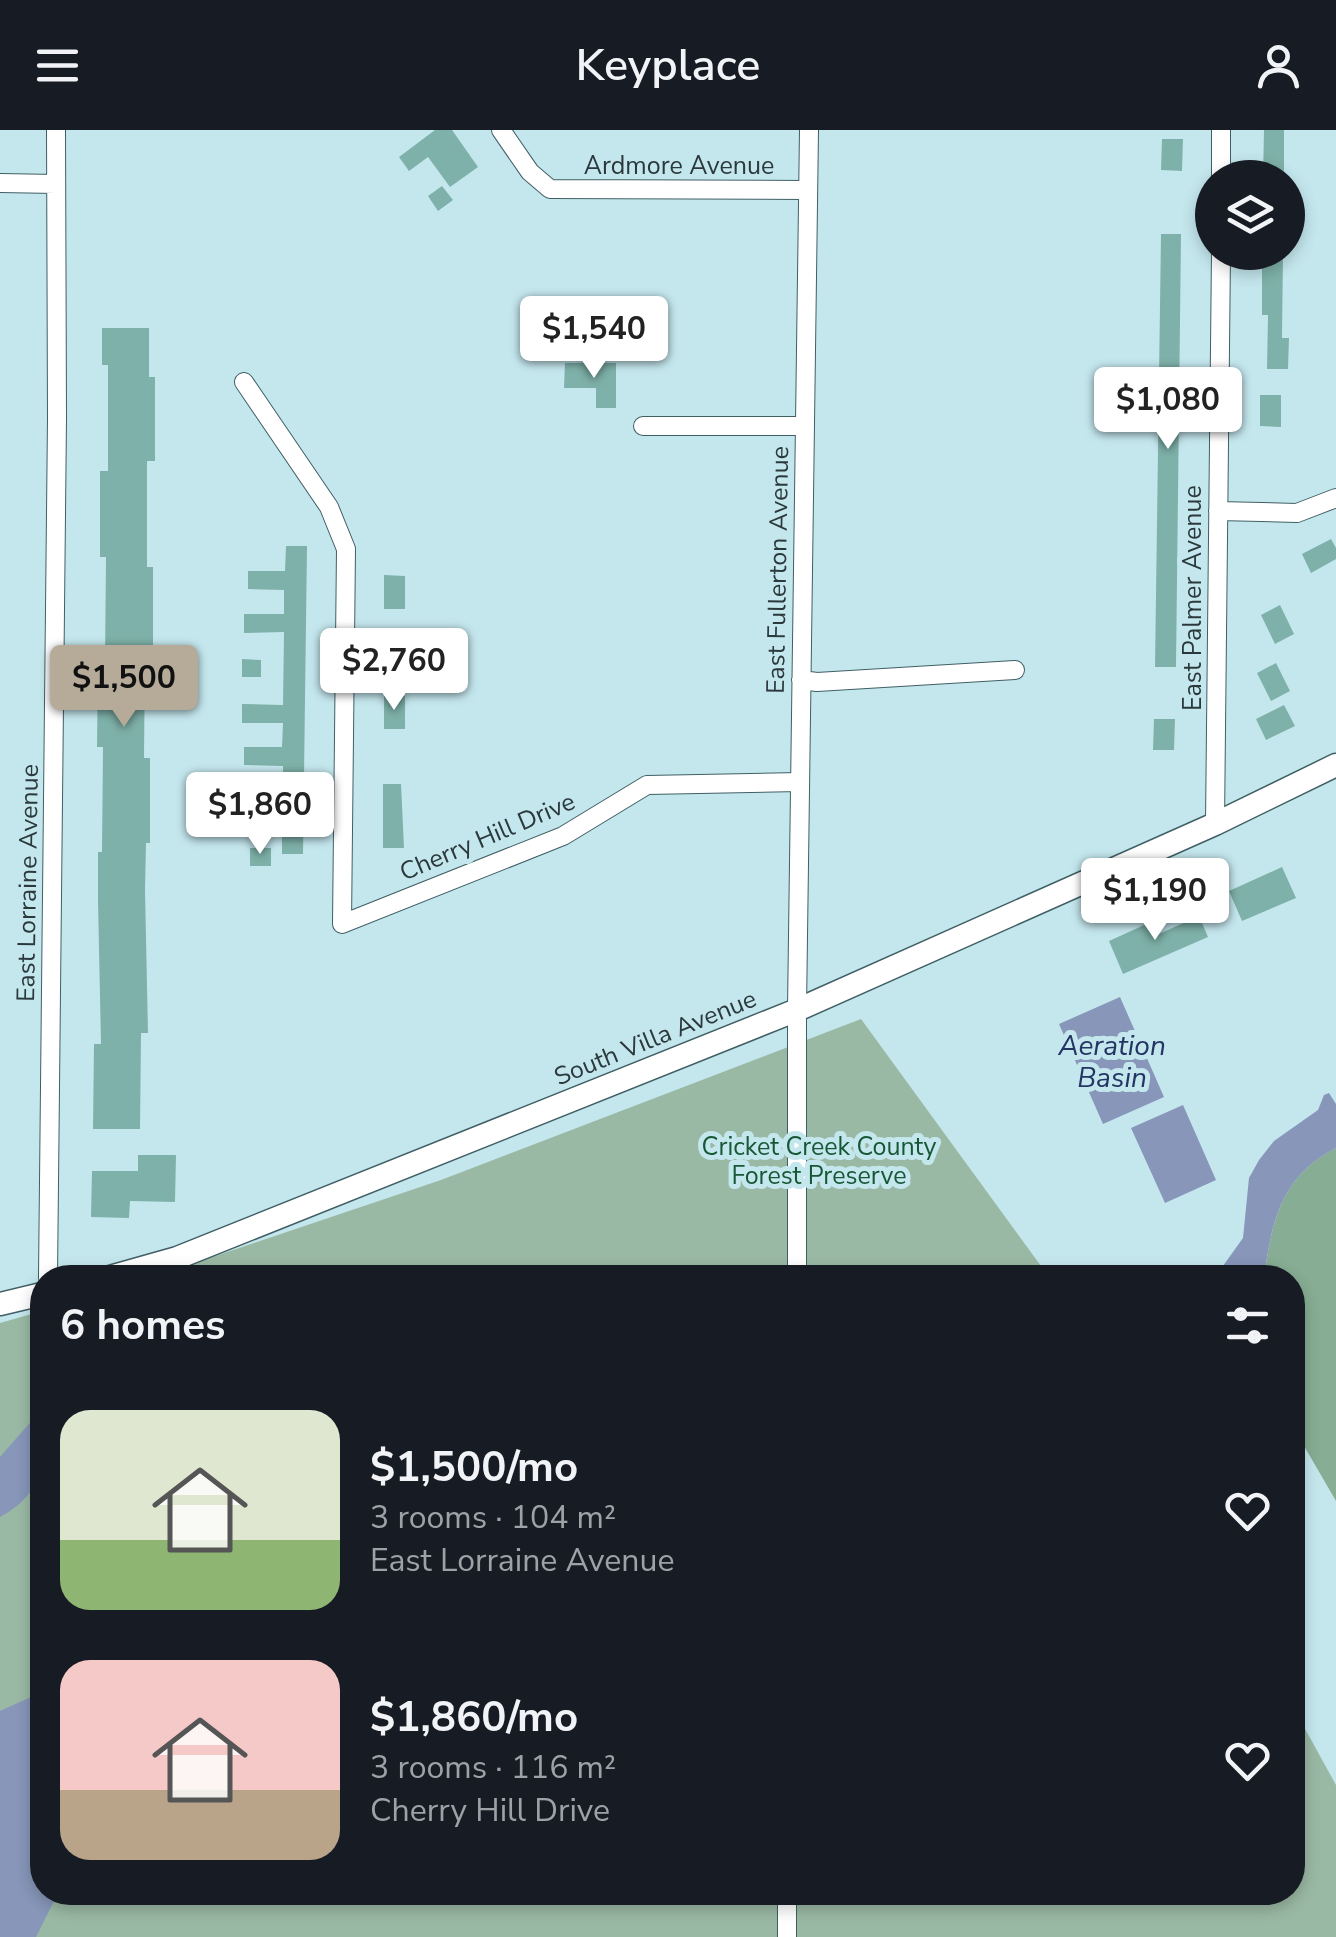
<!DOCTYPE html>
<meta charset="utf-8">
<style>
:root{--surface:#171b24;--page:#242831;--text:#f1f3f6;--muted:#9ea1a6;--accent:#b6aa98}
body{margin:0;font-family:"Nunito Sans",sans-serif;background:var(--page);color:var(--text);height:100vh;display:flex;flex-direction:column;font-size:38px;white-space:nowrap}
*{box-sizing:border-box;margin:0}
p{font-size:32px;color:var(--muted)}
.icon{flex:none;width:55px;height:55px;fill:none;stroke:currentColor;stroke-width:2;stroke-linecap:round;stroke-linejoin:round}
.map{position:relative;flex:1;overflow:hidden}
.panel{position:absolute;left:30px;top:1135px;width:1275px;height:640px;display:flex;flex-direction:column;background:var(--surface);border-radius:40px;box-shadow:0 5px 15px #0003}
.panel>*{flex:none}
.tools{position:absolute;left:1195px;top:30px;display:grid;gap:20px}
.tools a{display:grid;place-items:center;width:110px;height:110px;border-radius:50%;background:var(--surface);box-shadow:0 5px 15px #0003;font-size:50px}
.price{position:absolute;translate:-50% -85px;padding:0 22px;border-radius:10px;background:#fff;color:#222;font-size:32px;line-height:65px;filter:drop-shadow(0 2px 5px #0008)}
.price::after{content:'';position:absolute;left:50%;top:60px;width:30px;height:22px;margin-left:-15px;background:inherit;clip-path:polygon(0 0,100% 0,50% 100%)}
.price.active{background:var(--accent);color:#111}
ul{padding:0;list-style:none}
li{display:flex;align-items:center;gap:30px;height:250px;padding:0 30px}
li span{display:grid;place-items:center;flex:none;width:280px;height:200px;border-radius:30px;color:#555}
li>.icon{margin-inline-start:auto}
span .icon{width:120px;height:120px;fill:#fffc;stroke-width:1}
li b{font-size:42px}
h2{display:flex;justify-content:space-between;align-items:center;height:120px;padding:0 30px;font-size:42px}
header{display:flex;justify-content:space-between;align-items:center;height:130px;padding:0 30px;background:var(--surface);font-size:45px;font-weight:600}
.map>svg:first-child{display:block}
.green{fill:#9ab9a4}
.forest{fill:#87ad94}
.water{fill:#8796b9}
.building{fill:#7eb1a9}
.lines{fill:none;stroke-linecap:round;stroke-linejoin:round}
.minor-casing{stroke:#405f65;stroke-width:20}
.major-casing{stroke:#405f65;stroke-width:25}
.minor{stroke:#fff;stroke-width:18}
.major{stroke:#fff;stroke-width:22}
.labels{text-anchor:middle;stroke-width:10;stroke-linejoin:round;paint-order:stroke}
.street-label{font-size:25px;fill:#2b393c;stroke:#c4e7ee}
.park-label{font-size:25px;fill:#175735;stroke:#c4e7ee}
.water-label{font-size:28px;font-style:italic;fill:#243463;stroke:#c4e7ee}
</style>
<header><svg class="icon" aria-label="menu" viewBox="0 0 24 24"><path d="M4 6h16M4 12h16M4 18h16"/></svg>Keyplace<svg class="icon" aria-label="person" viewBox="0 0 24 24"><circle cx="12" cy="8" r="4"/><path d="M4 21q1-7 8-7t8 7"/></svg></header>
<div class="map">
<svg width="1336" height="1807" viewBox="0 0 1336 1807">
<rect width="100%" height="100%" fill="#c4e7ee"/>
<path class="green" d="M 861,889 L 1049,1147 L 150,1148 L 441,1050 Z
M 42,1181 L 42,1762 L 1292,1762 L 1293,1577 L 1336,1655 L 1336,1807 L 0,1807 L 0,1193 Z"/>
<path class="forest" d="M 1336,1018 L 1336,1371 L 1293,1297 L 1292,1148 L 1264,1148 C 1272,1091 1281,1046 1336,1018 Z"/>
<path class="water" d="M 1120,867 L 1164,967 L 1103,994 L 1059,894 Z
M 1329,963 L 1336,974 L 1336,1018 C 1281,1046 1272,1091 1264,1147 L 1215,1147 L 1243,1108 L 1249,1048 L 1259,1030 L 1274,1011 L 1318,980 L 1324,965 Z
M 1183,975 L 1216,1050 L 1165,1073 L 1131,998 Z
M 926,1138 C 947,1138 974,1134 992,1147 L 856,1147 Z
M 42,1279 C 43,1327 49,1361 0,1387 L 0,1327 Z
M 42,1562 L 42,1762 L 58,1763 L 36,1807 L 0,1807 L 0,1581 Z"/>
<path class="building" d="M 435,0 L 452,0 L 478,37 L 450,57 L 428,27 L 409,41 L 399,27 Z
M 1264,0 L 1284,0 L 1284,48 L 1263,48 Z
M 1162,9 L 1183,9 L 1182,41 L 1161,40 Z
M 442,56 L 453,70 L 438,81 L 428,66 Z
M 1161,104 L 1181,104 L 1176,537 L 1155,537 Z
M 1262,122 L 1283,122 L 1282,208 L 1289,208 L 1288,239 L 1267,239 L 1268,185 L 1262,185 Z
M 102,198 L 149,198 L 149,247 L 155,247 L 155,331 L 147,331 L 147,437 L 153,437 L 153,522 L 145,522 L 144,628 L 150,628 L 150,713 L 146,713 L 145,760 L 148,903 L 141,903 L 140,999 L 93,999 L 94,914 L 101,914 L 98,771 L 98,722 L 102,722 L 103,617 L 97,617 L 98,533 L 105,533 L 106,427 L 100,427 L 100,341 L 108,341 L 108,235 L 102,235 Z
M 565,233 L 616,233 L 616,278 L 596,278 L 596,258 L 564,258 Z
M 1260,265 L 1281,265 L 1281,297 L 1260,296 Z
M 1331,409 L 1336,418 L 1336,429 L 1311,443 L 1302,424 Z
M 286,416 L 307,416 L 303,724 L 282,724 L 282,685 L 243,685 L 243,667 L 283,667 L 283,636 L 244,635 L 244,617 L 282,617 L 283,593 L 242,593 L 242,574 L 283,575 L 284,502 L 244,503 L 244,484 L 284,484 L 284,460 L 248,459 L 248,441 L 285,441 Z
M 384,445 L 405,446 L 405,479 L 384,479 Z
M 1280,475 L 1294,504 L 1275,514 L 1261,485 Z
M 242,529 L 261,530 L 261,547 L 242,547 Z
M 1276,533 L 1290,561 L 1271,571 L 1257,543 Z
M 384,566 L 405,566 L 405,599 L 384,599 Z
M 1284,575 L 1295,596 L 1266,610 L 1256,589 Z
M 1154,589 L 1175,589 L 1174,620 L 1153,620 Z
M 383,654 L 401,654 L 404,718 L 383,718 Z
M 250,718 L 271,718 L 271,736 L 250,736 Z
M 1282,737 L 1296,768 L 1242,791 L 1229,761 Z
M 1199,786 L 1208,807 L 1123,844 L 1109,811 L 1153,791 L 1159,804 Z
M 138,1025 L 176,1025 L 175,1072 L 130,1071 L 129,1088 L 91,1087 L 92,1041 L 138,1041 Z"/>
<g class="lines">
<g class="minor-casing">
<path id="minor" d="M 501,0 L 530,42 L 550,59 L 808,60
M 1221,48 L 1221,0
M 0,53 L 56,54
M 244,252 L 329,377 L 346,419 L 342,794 L 563,706 L 647,655 L 799,652
M 643,296 L 804,296
M 1218,381 L 1297,383 L 1336,368
M 347,525 L 446,530
M 801,550 L 817,552 L 1015,540
M 1215,694 L 1221,122
M 48,1148 L 57,288 L 56,0
M 797,1148 L 797,880 L 809,0
M 787,1807 L 787,1762"/>
</g>
<g class="major-casing">
<path id="major" d="M 106,1148 L 177,1128 L 797,880 L 1215,694 L 1336,635
M 0,1174 L 42,1164"/>
</g>
<use href="#minor" class="minor"/>
<use href="#major" class="major"/>
</g>
<g class="labels">
<g class="street-label">
<text x="679" y="44">Ardmore Avenue</text>
<text transform="translate(777 440) rotate(-89)" y="9">East Fullerton Avenue</text>
<text transform="translate(1192 468) rotate(-90)" y="9">East Palmer Avenue</text>
<text transform="translate(487 706) rotate(-23)" y="9">Cherry Hill Drive</text>
<text transform="translate(27 753) rotate(-89)" y="9">East Lorraine Avenue</text>
<text transform="translate(655 907) rotate(-22)" y="9">South Villa Avenue</text>
</g>
<g class="park-label">
<text x="819" y="1025">Cricket Creek County<tspan x="819" dy="29">Forest Preserve</tspan></text>
</g>
<g class="water-label">
<text x="1112" y="925">Aeration<tspan x="1112" dy="32">Basin</tspan></text>
</g>
</g>
</svg>
<div class="tools">
<a><svg class="icon" aria-label="layers" viewBox="0 0 24 24"><path d="M12 4l9 5-9 5-9-5zM3 14l9 5 9-5"/></svg></a>
</div>
<b class="price" style="left:594px;top:251px">$1,540</b>
<b class="price" style="left:1168px;top:322px">$1,080</b>
<b class="price" style="left:394px;top:583px">$2,760</b>
<b class="price active" style="left:124px;top:600px">$1,500</b>
<b class="price" style="left:260px;top:727px">$1,860</b>
<b class="price" style="left:1155px;top:813px">$1,190</b>
<section class="panel">
<h2>6 homes<svg class="icon" aria-label="filters" viewBox="0 0 24 24"><path d="M4 7h16M4 17h16"/><circle cx="9" cy="7" r="2"/><circle cx="15" cy="17" r="2"/></svg></h2>
<ul>
<li><span style="background:linear-gradient(#dfe7d0 65%,#8fb573 0)"><svg class="icon" aria-label="home" viewBox="0 0 24 24"><path d="M3 11l9-7 9 7M6 9v11h12V9"/></svg></span><div><b>$1,500/mo</b><p>3 rooms · 104 m²</p><p>East Lorraine Avenue</p></div><svg class="icon" aria-label="heart" viewBox="0 0 24 24"><path d="M12 20l-8-8c-3-5 5-10 8-4 3-6 11-1 8 4z"/></svg></li>
<li><span style="background:linear-gradient(#f6c9c9 65%,#b9a48a 0)"><svg class="icon" aria-label="home" viewBox="0 0 24 24"><path d="M3 11l9-7 9 7M6 9v11h12V9"/></svg></span><div><b>$1,860/mo</b><p>3 rooms · 116 m²</p><p>Cherry Hill Drive</p></div><svg class="icon" aria-label="heart" viewBox="0 0 24 24"><path d="M12 20l-8-8c-3-5 5-10 8-4 3-6 11-1 8 4z"/></svg></li>
</ul>
</section>
</div>
